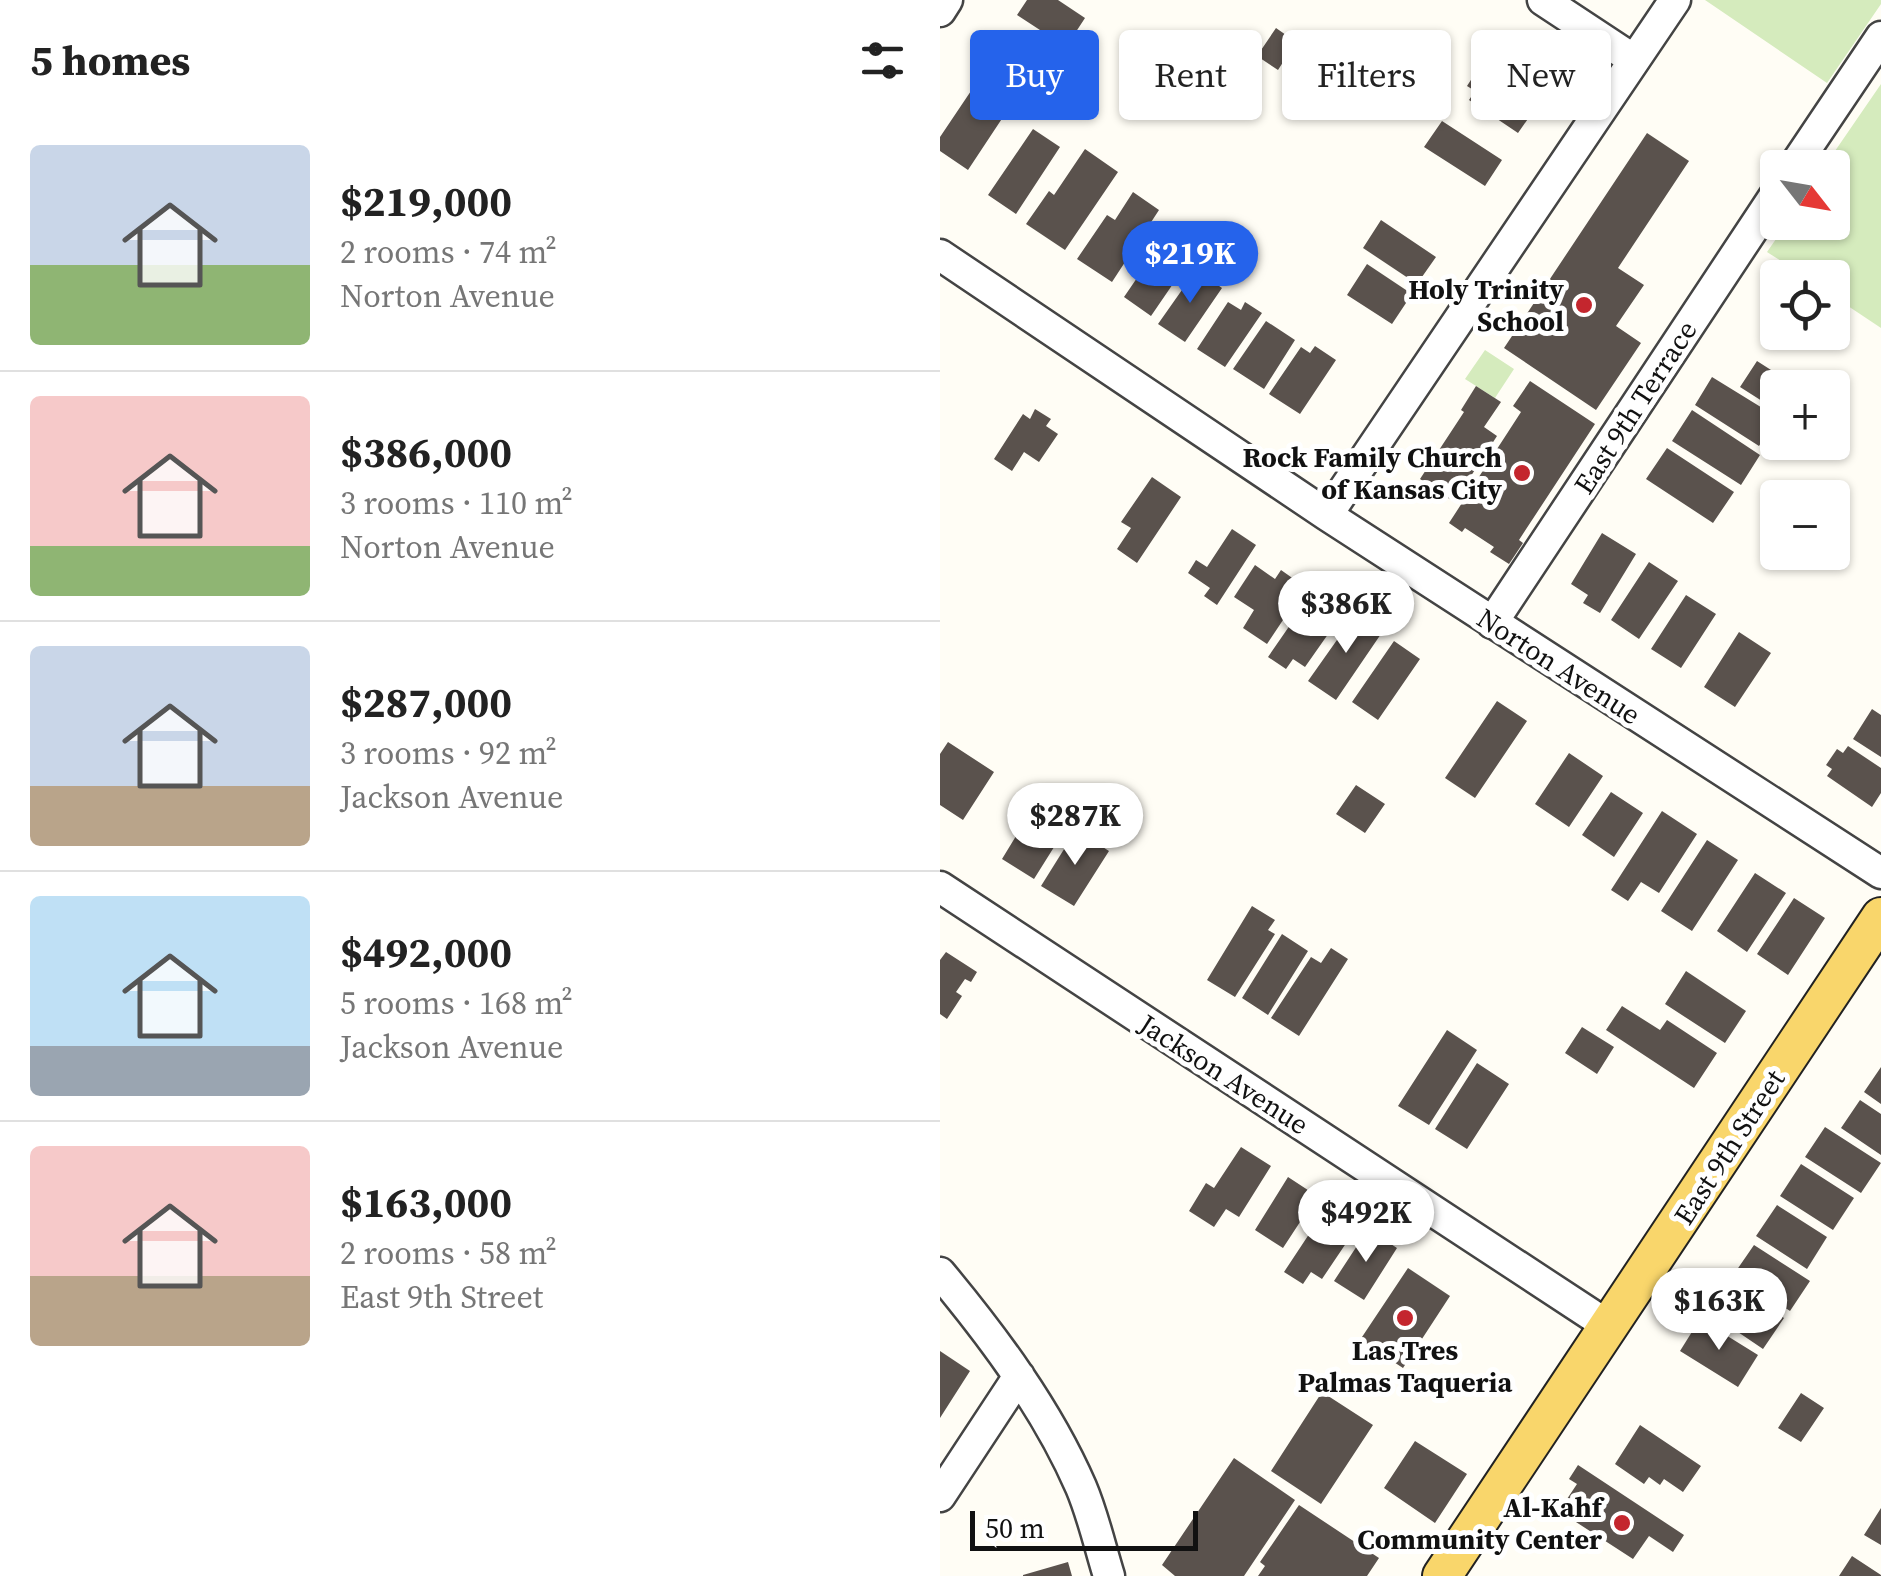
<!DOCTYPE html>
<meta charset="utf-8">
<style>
:root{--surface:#fff;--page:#f6f6f6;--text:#222;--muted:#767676;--line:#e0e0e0;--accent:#2563eb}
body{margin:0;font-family:"Source Serif 4",serif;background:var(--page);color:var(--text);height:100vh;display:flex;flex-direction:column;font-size:38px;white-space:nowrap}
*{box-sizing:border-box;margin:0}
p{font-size:32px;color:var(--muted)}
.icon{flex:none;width:55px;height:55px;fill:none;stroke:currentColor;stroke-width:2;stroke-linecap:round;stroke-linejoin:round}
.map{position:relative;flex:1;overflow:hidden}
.details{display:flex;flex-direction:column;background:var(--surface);width:940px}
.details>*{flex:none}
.guide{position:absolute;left:30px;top:30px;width:760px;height:90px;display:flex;gap:20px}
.needle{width:65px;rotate:121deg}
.controls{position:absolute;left:820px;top:150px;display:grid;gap:20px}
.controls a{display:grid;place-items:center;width:90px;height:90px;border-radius:10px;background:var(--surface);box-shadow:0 2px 8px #0004;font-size:50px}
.scale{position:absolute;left:30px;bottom:25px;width:228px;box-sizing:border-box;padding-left:10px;border:5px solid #111;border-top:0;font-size:28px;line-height:35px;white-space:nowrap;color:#111;-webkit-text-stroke:8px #fff;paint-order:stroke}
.price{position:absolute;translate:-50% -85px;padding:0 22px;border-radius:35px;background:#fff;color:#222;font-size:32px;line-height:65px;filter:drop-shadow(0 2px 5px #0008)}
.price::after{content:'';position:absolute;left:50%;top:60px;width:30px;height:22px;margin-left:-15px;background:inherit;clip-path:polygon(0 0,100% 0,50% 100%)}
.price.current{background:var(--accent);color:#fff}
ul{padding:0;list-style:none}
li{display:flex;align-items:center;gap:30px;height:250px;padding:0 30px}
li+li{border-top:2px solid var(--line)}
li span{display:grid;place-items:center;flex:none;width:280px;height:200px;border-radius:10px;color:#555}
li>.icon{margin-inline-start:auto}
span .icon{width:120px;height:120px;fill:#fffc;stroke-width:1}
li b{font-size:42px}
h2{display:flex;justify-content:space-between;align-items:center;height:120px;padding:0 30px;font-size:42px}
.chip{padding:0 35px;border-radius:10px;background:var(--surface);box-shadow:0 2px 8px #0004;font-size:35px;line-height:90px}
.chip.current{background:var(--accent);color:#fff}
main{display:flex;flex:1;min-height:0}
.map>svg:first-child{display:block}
.green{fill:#d5ebbd}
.building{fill:#5a524d}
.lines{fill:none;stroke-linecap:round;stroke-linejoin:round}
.minor-casing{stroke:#444;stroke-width:35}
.major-casing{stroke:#222;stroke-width:42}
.minor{stroke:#fff;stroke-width:30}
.major{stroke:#f9d66b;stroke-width:38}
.poi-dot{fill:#c4262e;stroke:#fff;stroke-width:4}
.labels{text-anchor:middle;stroke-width:10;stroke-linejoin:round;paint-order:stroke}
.poi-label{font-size:28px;font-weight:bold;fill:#111;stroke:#fff;text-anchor:end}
.street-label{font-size:28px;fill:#111;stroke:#fff}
</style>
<main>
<section class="details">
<h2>5 homes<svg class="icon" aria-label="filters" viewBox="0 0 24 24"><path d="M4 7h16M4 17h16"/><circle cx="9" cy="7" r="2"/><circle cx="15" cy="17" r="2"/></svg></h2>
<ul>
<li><span style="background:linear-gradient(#c9d6e8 60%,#8fb573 0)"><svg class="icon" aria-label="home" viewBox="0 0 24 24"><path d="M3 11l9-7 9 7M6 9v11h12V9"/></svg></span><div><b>$219,000</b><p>2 rooms · 74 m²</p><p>Norton Avenue</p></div></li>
<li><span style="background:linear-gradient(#f6c9c9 75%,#8fb573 0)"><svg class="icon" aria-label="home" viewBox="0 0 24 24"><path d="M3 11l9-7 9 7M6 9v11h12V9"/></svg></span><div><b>$386,000</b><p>3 rooms · 110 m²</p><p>Norton Avenue</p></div></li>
<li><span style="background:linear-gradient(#c9d6e8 70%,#b9a48a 0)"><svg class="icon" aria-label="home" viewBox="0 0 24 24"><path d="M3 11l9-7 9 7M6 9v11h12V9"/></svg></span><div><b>$287,000</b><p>3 rooms · 92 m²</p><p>Jackson Avenue</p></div></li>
<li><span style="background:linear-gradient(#bfe0f5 75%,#9aa5b1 0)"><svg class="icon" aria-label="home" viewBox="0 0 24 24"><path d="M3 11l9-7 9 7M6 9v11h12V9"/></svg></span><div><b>$492,000</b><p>5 rooms · 168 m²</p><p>Jackson Avenue</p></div></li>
<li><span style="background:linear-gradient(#f6c9c9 65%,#b9a48a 0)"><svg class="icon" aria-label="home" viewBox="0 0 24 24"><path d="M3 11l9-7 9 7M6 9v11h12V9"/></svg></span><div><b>$163,000</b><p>2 rooms · 58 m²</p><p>East 9th Street</p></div></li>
</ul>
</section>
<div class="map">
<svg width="941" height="1576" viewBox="0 0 941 1576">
<rect width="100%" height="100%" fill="#fffdf5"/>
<path class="green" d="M 765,0 L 941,0 L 941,4 L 887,83 Z
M 941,84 L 941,328 L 893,296 L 892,278 L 866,277 L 827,252 L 847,223 L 892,222 L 892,168 L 884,167 Z
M 545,350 L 574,369 L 555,398 L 525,379 Z"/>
<path class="building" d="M 87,0 L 118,0 L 145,18 L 126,47 L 77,15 Z
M 336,28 L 356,42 L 338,70 L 317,56 Z
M 571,36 L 623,70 L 604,99 L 552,64 Z
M 446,51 L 471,68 L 457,89 L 432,72 Z
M 542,63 L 599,103 L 578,133 L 529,100 L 535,91 L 527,86 Z
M 37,82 L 71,105 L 28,170 L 0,151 L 0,137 Z
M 502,121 L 562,160 L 545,186 L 484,147 Z
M 93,129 L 120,147 L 76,214 L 48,195 Z
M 707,133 L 749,161 L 678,268 L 704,285 L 676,326 L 701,343 L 656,410 L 564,348 Z
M 145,149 L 178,172 L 125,250 L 86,224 L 109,191 L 114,195 Z
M 193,192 L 219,210 L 172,282 L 137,259 L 167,215 L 175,220 Z
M 441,220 L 496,257 L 477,284 L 423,248 Z
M 223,240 L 250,259 L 211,316 L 184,297 Z
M 427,264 L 472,294 L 452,324 L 407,295 Z
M 256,270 L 282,288 L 245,342 L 218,324 Z
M 288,302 L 301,310 L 305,302 L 322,313 L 285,367 L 257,349 Z
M 326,321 L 355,340 L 324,389 L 293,369 Z
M 375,346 L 396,360 L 360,414 L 329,394 L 361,347 L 370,353 Z
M 817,361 L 850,382 L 847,388 L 838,388 L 838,402 L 833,408 L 800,387 Z
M 772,377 L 837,417 L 819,446 L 755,405 Z
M 590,381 L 655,424 L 579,540 L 583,543 L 569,564 L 550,552 L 554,547 L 525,528 L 522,532 L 509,523 L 581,412 L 573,406 Z
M 536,386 L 561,402 L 544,427 L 557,436 L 514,502 L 480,479 L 524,412 L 521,410 Z
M 95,409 L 111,419 L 106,426 L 118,434 L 99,462 L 84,452 L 72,471 L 54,459 L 83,414 L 90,419 Z
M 752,410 L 820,455 L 801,485 L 732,441 Z
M 727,448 L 794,492 L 773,523 L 706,479 Z
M 212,477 L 241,497 L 197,563 L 177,549 L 191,528 L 181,522 Z
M 292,529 L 316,545 L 277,605 L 264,596 L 270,588 L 248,573 L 256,560 L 267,567 Z
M 662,533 L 696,554 L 660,613 L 643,603 L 648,595 L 631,584 Z
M 709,562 L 738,581 L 699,639 L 671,620 Z
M 315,565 L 335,579 L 341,570 L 358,582 L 354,589 L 361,593 L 327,644 L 303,628 L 314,610 L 294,597 Z
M 375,589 L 405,610 L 365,667 L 353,659 L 346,669 L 328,657 Z
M 746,595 L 776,614 L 741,668 L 711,649 Z
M 416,613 L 443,631 L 396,700 L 368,681 Z
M 799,632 L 831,653 L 795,707 L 764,687 Z
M 454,641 L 480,659 L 438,720 L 412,702 Z
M 557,701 L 587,721 L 535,798 L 505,778 Z
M 932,709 L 941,715 L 941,757 L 913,739 Z
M 8,742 L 54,772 L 23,820 L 0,805 L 0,754 Z
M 908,746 L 941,768 L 941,793 L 932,807 L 887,776 L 892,769 L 886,765 L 897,749 L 903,753 Z
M 629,753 L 663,776 L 629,827 L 595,804 Z
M 416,785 L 445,804 L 425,833 L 396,814 Z
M 671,792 L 703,813 L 674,857 L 642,835 Z
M 98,800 L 131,820 L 94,879 L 62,859 Z
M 722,811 L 757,834 L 719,893 L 701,882 L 688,901 L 671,890 Z
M 136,830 L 169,851 L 134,906 L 101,886 Z
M 767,840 L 798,860 L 752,931 L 721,911 Z
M 815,873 L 846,893 L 807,952 L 777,931 Z
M 854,898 L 885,918 L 848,975 L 817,954 Z
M 312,906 L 335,920 L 328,930 L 335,934 L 295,997 L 267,980 Z
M 342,934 L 368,951 L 328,1015 L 302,998 Z
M 391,948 L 408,959 L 359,1036 L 331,1018 L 371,957 L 381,963 Z
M 6,952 L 37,972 L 31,982 L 25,979 L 16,992 L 22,996 L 7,1019 L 0,1014 L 0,960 Z
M 746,971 L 806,1011 L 785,1043 L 725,1004 Z
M 682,1006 L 720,1030 L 727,1020 L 777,1053 L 754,1088 L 666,1030 Z
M 642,1027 L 674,1047 L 657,1074 L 625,1053 Z
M 507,1030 L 537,1050 L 489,1125 L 458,1106 Z
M 537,1063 L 569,1084 L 527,1149 L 495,1129 Z
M 941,1067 L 941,1104 L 924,1092 Z
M 920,1100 L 941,1114 L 941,1155 L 901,1128 Z
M 885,1127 L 941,1163 L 921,1193 L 865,1157 Z
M 301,1147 L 331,1166 L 299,1217 L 286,1209 L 274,1227 L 249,1211 L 266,1183 L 274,1188 Z
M 861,1164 L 914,1198 L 893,1230 L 840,1196 Z
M 348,1177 L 377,1196 L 343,1248 L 315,1230 Z
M 389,1204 L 419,1224 L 382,1279 L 371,1272 L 363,1284 L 344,1272 Z
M 837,1205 L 887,1237 L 867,1269 L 816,1236 Z
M 428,1229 L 457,1248 L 424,1300 L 394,1281 Z
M 814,1245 L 870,1281 L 850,1311 L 794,1274 Z
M 468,1268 L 510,1296 L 463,1368 L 420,1340 Z
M 788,1281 L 844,1318 L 823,1349 L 767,1311 Z
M 760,1319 L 818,1355 L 798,1387 L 740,1351 Z
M 0,1351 L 30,1371 L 0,1418 Z
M 382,1392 L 433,1425 L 381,1504 L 331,1471 Z
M 861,1393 L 884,1408 L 861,1442 L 838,1428 Z
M 700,1425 L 761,1466 L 743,1492 L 724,1479 L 720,1485 L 709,1477 L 704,1484 L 675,1464 Z
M 475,1441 L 527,1474 L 495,1523 L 444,1488 Z
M 294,1458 L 355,1500 L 304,1576 L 235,1576 L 222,1565 Z
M 638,1465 L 744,1535 L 733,1552 L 709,1536 L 693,1559 L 619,1511 L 637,1484 L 629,1479 Z
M 359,1505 L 439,1558 L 427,1576 L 318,1576 L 325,1566 L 320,1562 Z
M 941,1508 L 941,1545 L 924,1535 Z
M 912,1556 L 941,1575 L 941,1576 L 899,1576 Z
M 128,1562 L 132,1576 L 83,1576 L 83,1575 Z"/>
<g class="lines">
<g class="minor-casing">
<path id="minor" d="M 603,0 L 694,60
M 0,11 L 7,0
M 853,168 L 941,37
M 0,255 L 387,515 L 941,873
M 387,515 L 735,0
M 552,623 L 838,191
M 0,887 L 670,1327
M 0,1273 C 54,1338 107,1409 141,1487 C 153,1515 160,1547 169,1576
M 0,1496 L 79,1376"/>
</g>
<g class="major-casing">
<path id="major" d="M 502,1576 L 941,917"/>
</g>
<use href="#minor" class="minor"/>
<use href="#major" class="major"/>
</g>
<g class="poi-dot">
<circle cx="644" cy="305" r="10"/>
<circle cx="582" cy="473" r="10"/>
<circle cx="465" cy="1318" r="10"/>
<circle cx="682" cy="1523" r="10"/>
</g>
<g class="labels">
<g class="poi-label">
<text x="624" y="299">Holy Trinity<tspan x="624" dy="32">School</tspan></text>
<text x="562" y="467">Rock Family Church<tspan x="562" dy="32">of Kansas City</tspan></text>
<text x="465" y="1360" text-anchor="middle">Las Tres<tspan x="465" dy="32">Palmas Taqueria</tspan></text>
<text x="662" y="1517">Al-Kahf<tspan x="662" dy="32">Community Center</tspan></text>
</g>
<g class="street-label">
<text transform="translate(695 407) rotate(-57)" y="10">East 9th Terrace</text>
<text transform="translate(619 666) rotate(33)" y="10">Norton Avenue</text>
<text transform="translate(284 1074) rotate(33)" y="10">Jackson Avenue</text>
<text transform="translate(789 1147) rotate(-57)" y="10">East 9th Street</text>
</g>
</g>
</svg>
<div class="controls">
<a><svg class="needle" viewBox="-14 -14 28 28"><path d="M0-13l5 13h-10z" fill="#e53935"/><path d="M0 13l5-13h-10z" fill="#767676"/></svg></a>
<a><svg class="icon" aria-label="locate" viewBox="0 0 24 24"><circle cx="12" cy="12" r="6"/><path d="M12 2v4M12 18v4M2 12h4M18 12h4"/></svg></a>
<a>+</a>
<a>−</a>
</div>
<div class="scale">50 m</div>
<b class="price current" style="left:250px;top:306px">$219K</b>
<b class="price" style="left:406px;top:656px">$386K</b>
<b class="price" style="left:135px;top:868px">$287K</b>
<b class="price" style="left:426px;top:1265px">$492K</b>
<b class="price" style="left:779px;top:1353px">$163K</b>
<div class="guide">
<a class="chip current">Buy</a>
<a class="chip">Rent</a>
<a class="chip">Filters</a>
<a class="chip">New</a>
</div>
</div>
</main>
